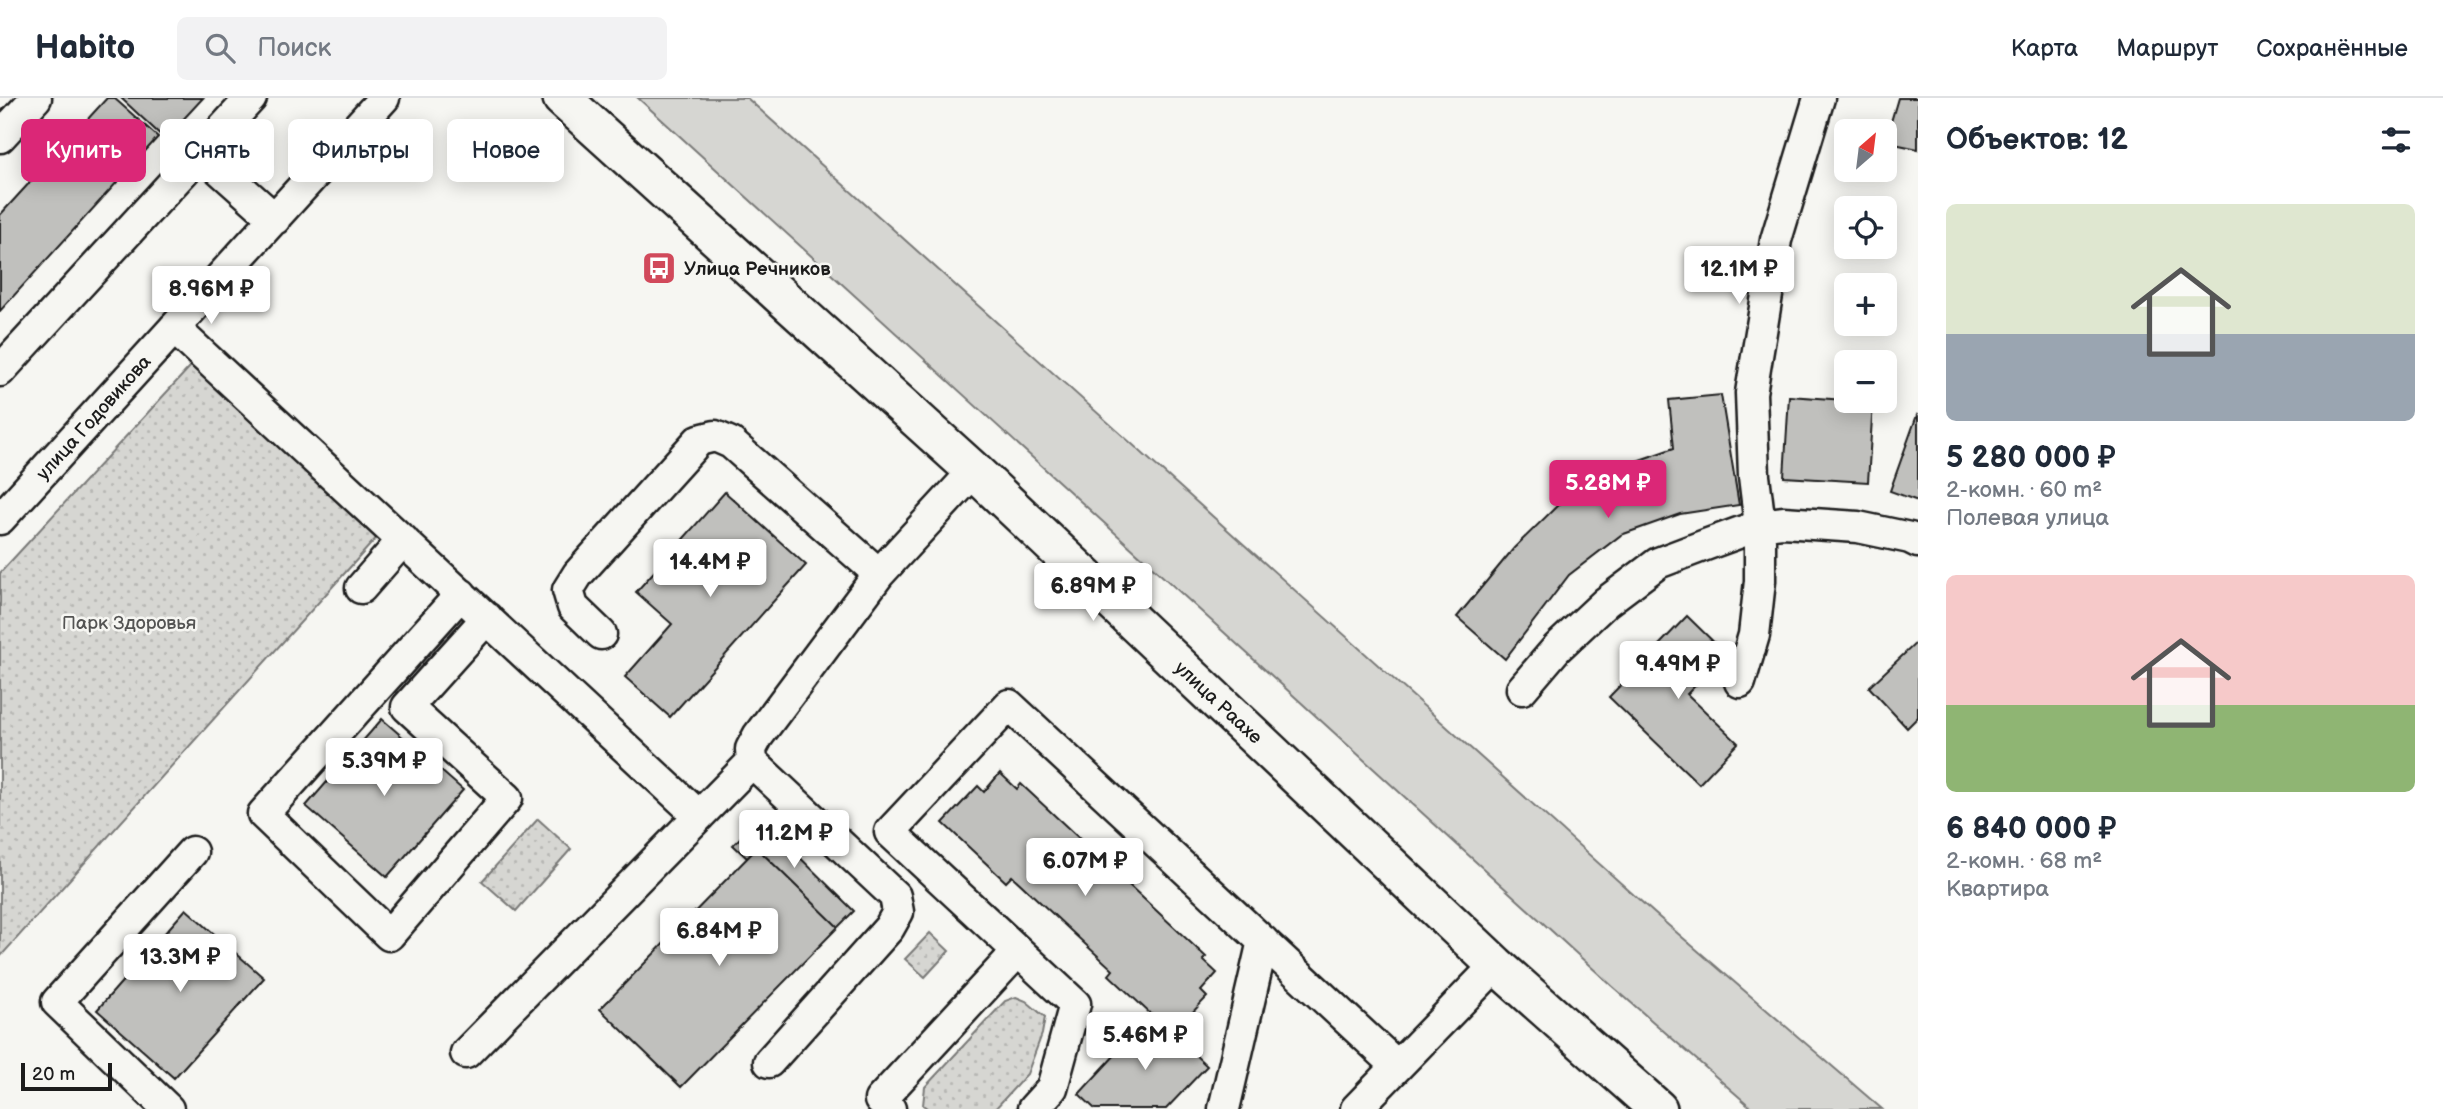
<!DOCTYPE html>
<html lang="ru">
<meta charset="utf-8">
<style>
:root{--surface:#fff;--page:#f2f2f3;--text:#1f2937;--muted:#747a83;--line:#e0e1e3;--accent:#db2777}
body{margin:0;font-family:"Balsamiq Sans",sans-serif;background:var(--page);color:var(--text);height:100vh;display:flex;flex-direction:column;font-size:26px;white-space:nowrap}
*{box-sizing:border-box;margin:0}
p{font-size:23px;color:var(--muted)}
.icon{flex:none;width:38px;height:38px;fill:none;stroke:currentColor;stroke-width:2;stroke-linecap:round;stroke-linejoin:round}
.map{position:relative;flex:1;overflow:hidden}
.side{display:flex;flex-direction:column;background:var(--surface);width:525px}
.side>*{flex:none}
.hud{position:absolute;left:21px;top:21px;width:665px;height:63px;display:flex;gap:14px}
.needle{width:46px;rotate:28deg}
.fabs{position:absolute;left:1834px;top:21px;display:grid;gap:14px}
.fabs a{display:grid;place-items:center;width:63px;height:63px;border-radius:10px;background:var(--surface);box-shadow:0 4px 18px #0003;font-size:35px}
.scale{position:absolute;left:21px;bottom:18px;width:91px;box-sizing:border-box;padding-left:7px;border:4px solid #1c1c1c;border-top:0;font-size:19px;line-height:24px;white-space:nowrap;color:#1c1c1c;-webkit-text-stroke:5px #f6f6f2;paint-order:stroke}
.price{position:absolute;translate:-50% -60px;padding:0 16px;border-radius:7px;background:#fff;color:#222;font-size:23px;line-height:46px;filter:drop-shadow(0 2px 4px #0008)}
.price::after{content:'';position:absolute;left:50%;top:42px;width:21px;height:16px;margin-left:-10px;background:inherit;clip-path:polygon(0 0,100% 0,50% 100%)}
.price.active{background:var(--accent);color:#fff}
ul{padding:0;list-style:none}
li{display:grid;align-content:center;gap:14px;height:371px;padding:0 28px}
li span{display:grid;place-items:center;height:217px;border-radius:10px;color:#555}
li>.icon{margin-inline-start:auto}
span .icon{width:126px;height:126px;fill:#fffc;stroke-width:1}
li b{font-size:30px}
h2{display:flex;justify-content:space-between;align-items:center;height:84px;padding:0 28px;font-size:30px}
.tag{padding:0 24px;border-radius:10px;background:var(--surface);box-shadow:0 4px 18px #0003;font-size:24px;line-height:63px}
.tag.active{background:var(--accent);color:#fff}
header{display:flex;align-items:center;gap:42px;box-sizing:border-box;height:98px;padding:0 35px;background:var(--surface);border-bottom:2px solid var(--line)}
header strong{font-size:33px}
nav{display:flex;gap:38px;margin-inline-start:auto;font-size:24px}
.search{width:490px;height:63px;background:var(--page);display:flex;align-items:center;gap:18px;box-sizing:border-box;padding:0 24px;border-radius:10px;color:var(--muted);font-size:26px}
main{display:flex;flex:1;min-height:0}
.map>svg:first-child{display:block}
.grass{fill:#d6d6d2;stroke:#797977;stroke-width:2}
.park{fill:url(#park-dots);stroke:#797977;stroke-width:2}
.building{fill:#c0c0bd;stroke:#1c1c1c;stroke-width:2}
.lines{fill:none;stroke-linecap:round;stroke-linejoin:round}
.minor-casing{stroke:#1c1c1c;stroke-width:35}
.major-casing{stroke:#1c1c1c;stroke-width:42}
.minor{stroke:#f6f6f2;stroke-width:30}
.major{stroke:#f6f6f2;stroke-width:37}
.labels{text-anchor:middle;stroke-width:5;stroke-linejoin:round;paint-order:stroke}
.poi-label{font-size:19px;font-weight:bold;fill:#1c1c1c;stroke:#f6f6f2;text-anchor:start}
.street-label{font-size:19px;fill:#1c1c1c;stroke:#f6f6f2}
.park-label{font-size:19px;fill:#545453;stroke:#f6f6f2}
</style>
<header>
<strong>Habito</strong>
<div class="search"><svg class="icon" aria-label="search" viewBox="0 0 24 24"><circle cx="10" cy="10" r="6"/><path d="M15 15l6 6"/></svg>Поиск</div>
<nav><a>Карта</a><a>Маршрут</a><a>Сохранённые</a></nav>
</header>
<main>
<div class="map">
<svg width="1918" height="1011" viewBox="0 0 1918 1011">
<defs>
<pattern id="park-dots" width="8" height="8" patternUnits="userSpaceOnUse" patternTransform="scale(1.75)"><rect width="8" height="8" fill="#d6d6d2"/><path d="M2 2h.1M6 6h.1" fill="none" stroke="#b7b7b4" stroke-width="1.8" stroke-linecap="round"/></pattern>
</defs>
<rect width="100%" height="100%" fill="#f6f6f2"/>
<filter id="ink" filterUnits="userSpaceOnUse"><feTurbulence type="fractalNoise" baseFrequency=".0143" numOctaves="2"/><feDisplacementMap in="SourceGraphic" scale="14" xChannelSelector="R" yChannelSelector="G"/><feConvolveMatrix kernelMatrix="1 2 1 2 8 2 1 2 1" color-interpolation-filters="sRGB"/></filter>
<g filter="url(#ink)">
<path class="grass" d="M 638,0 L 747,0 L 1654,815 L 1882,1011 L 1753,1011 L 1612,888 Z"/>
<path class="park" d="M 201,257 L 388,427 L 0,859 L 0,475 Z
M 538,721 L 571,751 L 516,813 L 482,783 Z
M 930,835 L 949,853 L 925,879 L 905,861 Z
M 1016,899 L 1026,903 L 1045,919 L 1042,936 L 1027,976 L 995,1011 L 928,1011 L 923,1007 L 925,989 L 1005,903 Z"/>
<path class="building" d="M 107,0 L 114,0 L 158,39 L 0,213 L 0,117 Z
M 121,0 L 203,0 L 165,41 Z
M 1898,0 L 1918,0 L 1918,51 L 1885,44 Z
M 1721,297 L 1739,407 L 1680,416 L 1621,437 L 1569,477 L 1505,561 L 1457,519 L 1514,450 L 1561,404 L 1614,371 L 1674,350 L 1669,302 Z
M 1789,298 L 1873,304 L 1868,384 L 1784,379 Z
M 1917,317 L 1918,318 L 1918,403 L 1890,393 Z
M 725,394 L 806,467 L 670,619 L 625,579 L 672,526 L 636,494 Z
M 1687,518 L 1726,556 L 1687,596 L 1738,645 L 1699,686 L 1609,599 Z
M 1918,543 L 1918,619 L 1907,630 L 1869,589 Z
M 382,621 L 463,692 L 387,779 L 306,708 Z
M 1000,675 L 1017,691 L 1021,686 L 1206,859 L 1203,862 L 1217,875 L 1201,893 L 1207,899 L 1172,936 L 1109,877 L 1113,872 L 1012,778 L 1006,784 L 943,725 L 978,688 L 984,694 Z
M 760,720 L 854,813 L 838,829 L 757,750 L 747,760 L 733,747 Z
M 757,750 L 838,829 L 681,989 L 600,911 Z
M 186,811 L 264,880 L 174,980 L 97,912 Z
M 1152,917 L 1207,968 L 1166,1011 L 1095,1011 L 1079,996 Z"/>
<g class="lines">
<g class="minor-casing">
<path id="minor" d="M 0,39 L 36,0
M 201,55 L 275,121
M 174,230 L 699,718
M 0,273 L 251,0
M 0,421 L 384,0
M 361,490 L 403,442
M 461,496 L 263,716 L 389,837 L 507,700 L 407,609 L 487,520
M 601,536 L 573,509 L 568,492 L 578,476 L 699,342 L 715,338 L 731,345 L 879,476
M 1740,584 L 1754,537 L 1760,483 L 1760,427 L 1754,378 L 1751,295 L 1776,142 L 1819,0
M 1522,591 L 1557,550 L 1606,504 L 1658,465 L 1708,446 L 1760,427 L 1783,424 L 1858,429 L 1910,440 L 1918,444
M 752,664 L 751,651 L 758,638 L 879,476 L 974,373
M 466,955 L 752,664 L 895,798 L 898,814 L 889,830 L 769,964
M 168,1011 L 57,904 L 192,754
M 890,1011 L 880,1002 L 1018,853
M 1033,1011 L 1052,990 L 1075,906 L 890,734 L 1009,607 L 1397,968
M 1224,1011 L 1263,843
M 1356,1011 L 1496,867"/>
</g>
<g class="major-casing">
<path id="major" d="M 562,0 L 974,373 L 1496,867 L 1658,1011"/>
</g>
<use href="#minor" class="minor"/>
<use href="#major" class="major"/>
</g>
</g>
<defs>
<g id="bus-square" transform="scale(1.75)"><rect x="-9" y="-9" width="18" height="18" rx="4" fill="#d1495b" stroke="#f6f6f2"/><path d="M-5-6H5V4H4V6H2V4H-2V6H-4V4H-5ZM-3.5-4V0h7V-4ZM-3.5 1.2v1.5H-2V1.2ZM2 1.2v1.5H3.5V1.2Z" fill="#fff"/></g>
</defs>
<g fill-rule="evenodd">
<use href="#bus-square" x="659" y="170"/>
</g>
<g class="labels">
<g class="poi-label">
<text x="684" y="177">Улица Речников</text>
</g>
<g class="street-label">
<text transform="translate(93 319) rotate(-48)" y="7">улица Годовикова</text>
<text transform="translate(1219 604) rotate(43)" y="7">улица Раахе</text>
</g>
<g class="park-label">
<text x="129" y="531">Парк Здоровья</text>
</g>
</g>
</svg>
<div class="fabs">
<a><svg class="needle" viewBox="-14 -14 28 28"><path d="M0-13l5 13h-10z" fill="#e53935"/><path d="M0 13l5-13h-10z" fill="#747a83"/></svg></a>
<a><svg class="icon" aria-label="locate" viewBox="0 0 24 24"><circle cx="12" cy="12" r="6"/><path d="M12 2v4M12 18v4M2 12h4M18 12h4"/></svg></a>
<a>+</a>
<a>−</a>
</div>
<div class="scale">20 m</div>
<b class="price" style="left:1739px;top:208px">12.1M ₽</b>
<b class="price" style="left:211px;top:228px">8.96M ₽</b>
<b class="price active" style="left:1608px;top:422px">5.28M ₽</b>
<b class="price" style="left:710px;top:501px">14.4M ₽</b>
<b class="price" style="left:1093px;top:525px">6.89M ₽</b>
<b class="price" style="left:1678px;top:603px">9.49M ₽</b>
<b class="price" style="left:384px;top:700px">5.39M ₽</b>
<b class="price" style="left:794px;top:772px">11.2M ₽</b>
<b class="price" style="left:1085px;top:800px">6.07M ₽</b>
<b class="price" style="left:719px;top:870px">6.84M ₽</b>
<b class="price" style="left:180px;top:896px">13.3M ₽</b>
<b class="price" style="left:1145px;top:974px">5.46M ₽</b>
<div class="hud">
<a class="tag active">Купить</a>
<a class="tag">Снять</a>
<a class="tag">Фильтры</a>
<a class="tag">Новое</a>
</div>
</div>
<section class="side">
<h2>Объектов: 12<svg class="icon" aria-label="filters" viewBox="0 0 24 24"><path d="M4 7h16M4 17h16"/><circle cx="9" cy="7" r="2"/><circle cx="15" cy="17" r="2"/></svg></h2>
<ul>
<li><span style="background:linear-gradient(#dfe7d0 60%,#9aa5b1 0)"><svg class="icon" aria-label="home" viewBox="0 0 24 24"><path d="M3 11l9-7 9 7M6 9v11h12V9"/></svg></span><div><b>5 280 000 ₽</b><p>2-комн. · 60 m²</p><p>Полевая улица</p></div></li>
<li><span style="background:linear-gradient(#f6c9c9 60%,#8fb573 0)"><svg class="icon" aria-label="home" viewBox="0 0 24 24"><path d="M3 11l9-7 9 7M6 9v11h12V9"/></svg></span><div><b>6 840 000 ₽</b><p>2-комн. · 68 m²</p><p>Квартира</p></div></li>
</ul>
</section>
</main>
